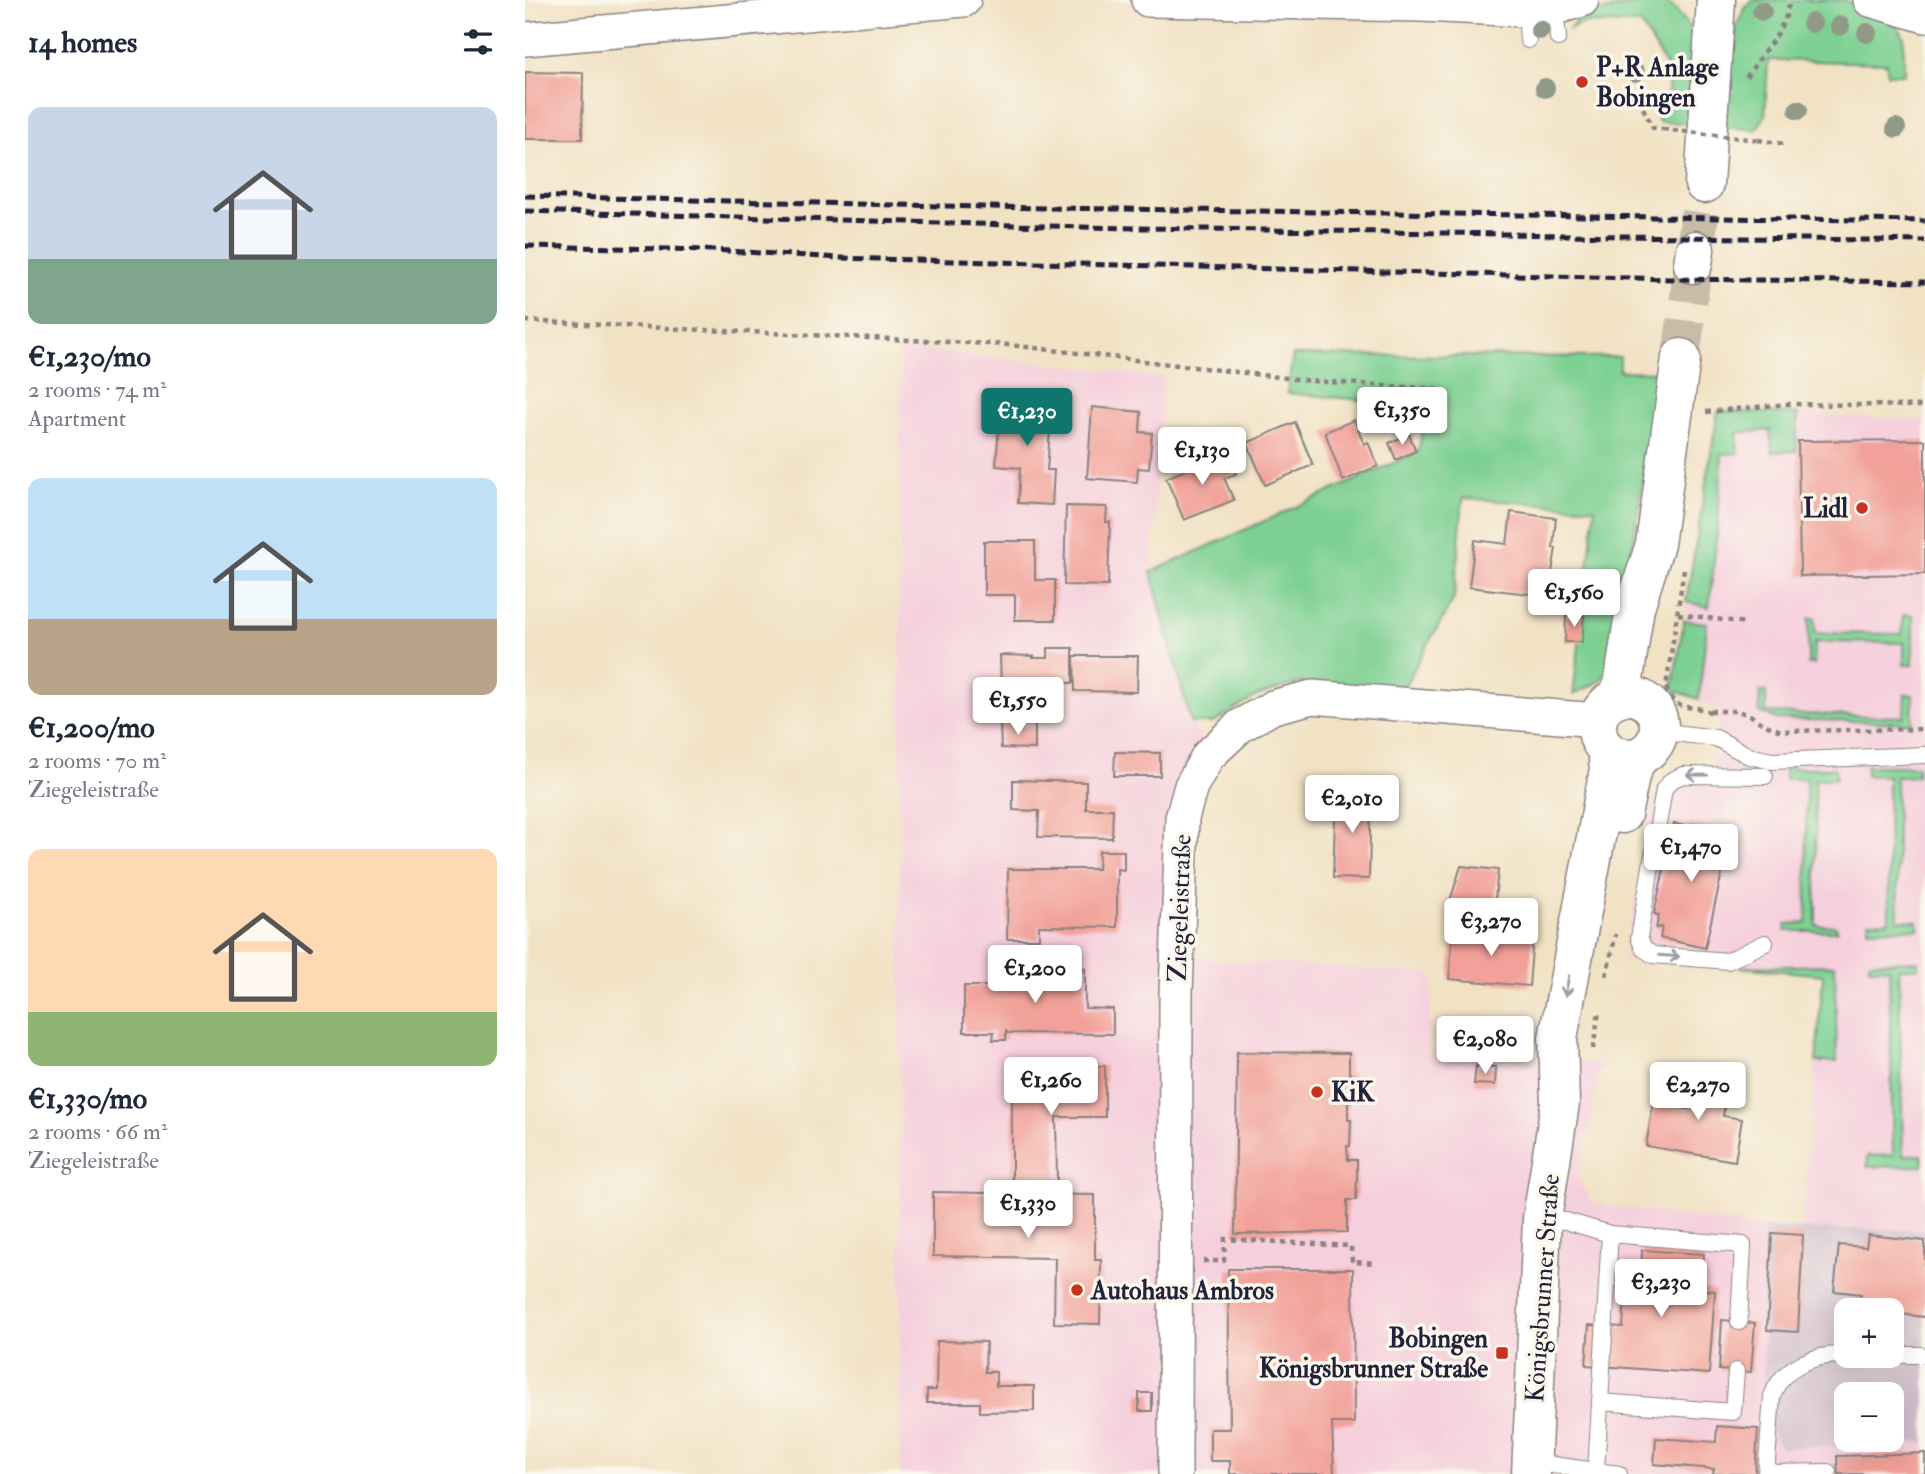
<!DOCTYPE html>
<meta charset="utf-8">
<style>
:root{--surface:#fff;--page:#f6f6f7;--text:#1f2937;--muted:#747a83;--accent:#0f766e}
body{margin:0;font-family:"IM FELL Double Pica",serif;background:var(--page);color:var(--text);height:100vh;display:flex;flex-direction:column;font-size:26px;white-space:nowrap}
*{box-sizing:border-box;margin:0}
p{font-size:23px;color:var(--muted)}
.icon{flex:none;width:38px;height:38px;fill:none;stroke:currentColor;stroke-width:2;stroke-linecap:round;stroke-linejoin:round}
.map{position:relative;flex:1;overflow:hidden}
.panel{display:flex;flex-direction:column;background:var(--surface);width:525px}
.panel>*{flex:none}
.controls{position:absolute;left:1309px;top:1298px;display:grid;gap:14px}
.controls a{display:grid;place-items:center;width:70px;height:70px;border-radius:14px;background:var(--surface);box-shadow:0 7px 28px #0002;font-size:35px}
.price{position:absolute;translate:-50% -60px;padding:0 16px;border-radius:7px;background:#fff;color:#222;font-size:23px;line-height:46px;filter:drop-shadow(0 2px 4px #0008)}
.price::after{content:'';position:absolute;left:50%;top:42px;width:21px;height:16px;margin-left:-10px;background:inherit;clip-path:polygon(0 0,100% 0,50% 100%)}
.price.active{background:var(--accent);color:#fff}
ul{padding:0;list-style:none}
li{display:grid;align-content:center;gap:14px;height:371px;padding:0 28px}
li span{display:grid;place-items:center;height:217px;border-radius:14px;color:#555}
li>.icon{margin-inline-start:auto}
span .icon{width:126px;height:126px;fill:#fffc;stroke-width:1}
li b{font-size:30px}
h2{display:flex;justify-content:space-between;align-items:center;height:84px;padding:0 28px;font-size:30px}
main{display:flex;flex:1;min-height:0}
.map>svg:first-child{display:block}
.built{fill:#f5cfdc}
.industrial{fill:#d1bdcc;fill-rule:evenodd}
.green{fill:#7dd092;stroke:#507966;stroke-width:2}
.building{fill:#f1a199}
.lines{fill:none;stroke-linecap:round;stroke-linejoin:round}
.tertiary-tunnel{stroke:#c8bca9;stroke-width:38;stroke-dasharray:38 19;stroke-linecap:butt}
.service-casing{stroke:#8a8280;stroke-width:18}
.minor-casing{stroke:#8a8280;stroke-width:36}
.tertiary-casing{stroke:#8a8280;stroke-width:41}
.path{stroke:#8a8280;stroke-width:4.5;stroke-dasharray:5 5;stroke-linecap:butt}
.service{stroke:#fff;stroke-width:16}
.minor{stroke:#fff;stroke-width:33}
.tertiary{stroke:#fff;stroke-width:38}
.rail{stroke:#22223b;stroke-width:5;stroke-dasharray:10 5;stroke-linecap:butt}
.path-bridge{stroke:#8a8280;stroke-width:4.5;stroke-dasharray:5 5;stroke-linecap:butt}
.tree{fill:#919a89}
.oneway{stroke:#9c9ca7}
.poi-dot{fill:#c8321e;stroke:#fbf7ec;stroke-width:2.5}
.labels{text-anchor:middle;stroke-width:7;stroke-linejoin:round;paint-order:stroke}
.poi-label{font-size:26px;font-weight:bold;fill:#22223b;stroke:#fbf7ec;text-anchor:start}
.street-label{font-size:26px;fill:#22223b;stroke:#fbf7ec}
</style>
<main>
<section class="panel">
<h2>14 homes<svg class="icon" aria-label="filters" viewBox="0 0 24 24"><path d="M4 7h16M4 17h16"/><circle cx="9" cy="7" r="2"/><circle cx="15" cy="17" r="2"/></svg></h2>
<ul>
<li><span style="background:linear-gradient(#c9d6e8 70%,#7fa58c 0)"><svg class="icon" aria-label="home" viewBox="0 0 24 24"><path d="M3 11l9-7 9 7M6 9v11h12V9"/></svg></span><div><b>€1,230/mo</b><p>2 rooms · 74 m²</p><p>Apartment</p></div></li>
<li><span style="background:linear-gradient(#bfe0f5 65%,#b9a48a 0)"><svg class="icon" aria-label="home" viewBox="0 0 24 24"><path d="M3 11l9-7 9 7M6 9v11h12V9"/></svg></span><div><b>€1,200/mo</b><p>2 rooms · 70 m²</p><p>Ziegeleistraße</p></div></li>
<li><span style="background:linear-gradient(#ffd9b3 75%,#8fb573 0)"><svg class="icon" aria-label="home" viewBox="0 0 24 24"><path d="M3 11l9-7 9 7M6 9v11h12V9"/></svg></span><div><b>€1,330/mo</b><p>2 rooms · 66 m²</p><p>Ziegeleistraße</p></div></li>
</ul>
</section>
<div class="map">
<svg width="1400" height="1474" viewBox="0 0 1400 1474">
<rect width="100%" height="100%" fill="#fbf7ec"/>
<filter id="ink" filterUnits="userSpaceOnUse"><feTurbulence type="fractalNoise" baseFrequency=".0143" numOctaves="2"/><feDisplacementMap in="SourceGraphic" scale="14" xChannelSelector="R" yChannelSelector="G"/><feConvolveMatrix kernelMatrix="1 2 1 2 8 2 1 2 1" color-interpolation-filters="sRGB"/></filter>
<filter id="wash" filterUnits="userSpaceOnUse"><feTurbulence type="fractalNoise" baseFrequency=".00686" numOctaves="4" result="noise"/><feDisplacementMap in="SourceGraphic" scale="28" xChannelSelector="R" yChannelSelector="G"/><feGaussianBlur stdDeviation="1.57" result="paint"/><feColorMatrix in="noise" values="0 0 0 0 0 0 0 0 0 0 0 0 0 0 0 0 0 1.4 0 .05"/><feComposite in="paint" operator="in"/></filter>
<g filter="url(#wash)">
<rect width="100%" height="100%" fill="#f1e2c4"/>
<path class="built" d="M 375,347 L 639,377 L 626,572 L 666,723 L 695,764 L 678,799 L 670,840 L 668,958 L 908,974 L 903,1052 L 1076,1064 L 1053,1179 L 1068,1203 L 1239,1228 L 1238,1419 L 1257,1448 L 1400,1442 L 1400,1474 L 375,1474 Z
M 1193,410 L 1400,420 L 1400,1230 L 1277,1228 L 1298,975 L 1099,959 L 1132,787 L 1188,768 L 1195,710 L 1147,690 Z"/>
<path class="industrial" d="M 1239,1228 L 1400,1230 L 1400,1442 L 1257,1448 L 1238,1420 ZM 1321,1311 L 1367,1311 L 1367,1356 L 1321,1356 ZM 1321,1395 L 1367,1395 L 1367,1440 L 1321,1440 Z"/>
<path class="green" d="M 1127,0 L 1140,2 L 1149,8 L 1162,23 L 1168,39 L 1162,123 L 1134,122 L 1130,113 C 1133,109 1138,105 1140,100 C 1153,73 1128,46 1116,24 L 1058,23 L 1045,29 L 1053,17 Z
M 1227,0 L 1319,0 L 1367,16 L 1379,37 L 1379,74 L 1362,74 L 1362,63 L 1243,60 L 1240,116 L 1231,130 L 1197,127 C 1201,87 1200,30 1227,0 Z
M 768,355 L 1095,357 L 1095,371 L 1135,372 L 1090,655 L 1075,681 L 1048,695 L 1070,508 L 938,498 L 929,598 L 879,687 L 773,683 L 732,696 L 688,723 L 666,723 L 626,572 L 893,452 L 902,406 L 762,393 Z
M 1193,411 L 1273,414 L 1271,451 L 1247,452 L 1245,430 L 1212,433 L 1213,453 L 1197,454 L 1193,524 L 1184,607 L 1161,602 Z
M 1378,615 L 1388,615 L 1388,665 L 1379,665 L 1379,643 L 1290,642 L 1289,664 L 1283,664 L 1284,618 L 1290,618 L 1290,633 L 1377,634 Z
M 1159,620 L 1182,623 L 1174,699 L 1147,690 Z
M 1235,692 L 1241,692 L 1241,713 L 1379,717 L 1380,694 L 1388,695 L 1387,723 L 1251,719 L 1234,712 Z
M 1341,766 L 1392,766 L 1392,776 L 1371,777 L 1373,920 L 1393,921 L 1393,929 L 1343,929 L 1343,922 L 1364,921 L 1363,776 L 1341,776 Z
M 1260,768 L 1310,768 L 1311,779 L 1290,779 L 1291,925 L 1311,926 L 1312,931 L 1261,931 L 1261,924 L 1282,923 L 1281,779 L 1260,779 Z
M 1393,961 L 1393,968 L 1374,968 L 1378,1155 L 1397,1155 L 1398,1166 L 1342,1167 L 1342,1156 L 1368,1155 L 1364,968 L 1344,968 L 1344,962 Z
M 1310,965 L 1312,1062 L 1291,1062 L 1298,975 L 1215,967 Z"/>
<g id="blocks">
<path class="building" d="M 0,72 L 58,73 L 57,139 L 0,139 Z
M 476,399 L 527,403 L 522,470 L 529,470 L 527,505 L 493,503 L 495,468 L 471,466 Z
M 567,407 L 616,412 L 615,432 L 627,433 L 624,469 L 613,468 L 612,482 L 562,478 Z
M 829,420 L 839,444 L 843,442 L 853,466 L 818,481 L 800,432 Z
M 770,422 L 788,465 L 740,485 L 722,443 Z
M 884,434 L 891,451 L 871,460 L 864,443 Z
M 1400,440 L 1400,574 L 1275,576 L 1273,441 Z
M 701,453 L 711,474 L 699,478 L 709,500 L 659,520 L 641,478 Z
M 541,506 L 582,507 L 581,522 L 585,522 L 583,586 L 539,585 Z
M 986,512 L 1031,518 L 1028,548 L 1031,548 L 1023,596 L 944,587 L 950,540 L 982,544 Z
M 459,541 L 510,541 L 510,580 L 530,580 L 530,620 L 490,620 L 490,595 L 459,595 Z
M 1041,615 L 1059,616 L 1057,642 L 1040,642 Z
M 523,648 L 548,648 L 548,683 L 508,683 L 508,715 L 454,717 L 454,692 L 476,692 L 475,655 L 509,656 L 508,658 L 523,658 Z
M 549,656 L 613,656 L 612,692 L 550,691 Z
M 475,725 L 510,725 L 510,749 L 476,748 Z
M 590,752 L 635,753 L 635,776 L 589,776 Z
M 488,780 L 561,782 L 561,809 L 588,809 L 587,838 L 513,837 L 514,811 L 488,810 Z
M 811,791 L 846,792 L 844,879 L 808,878 Z
M 1149,824 L 1166,827 L 1167,824 L 1206,833 L 1180,948 L 1135,938 L 1137,927 L 1131,928 L 1134,915 L 1129,914 Z
M 574,851 L 599,851 L 599,870 L 592,869 L 592,927 L 514,926 L 514,939 L 482,939 L 483,869 L 573,869 Z
M 936,866 L 973,870 L 970,900 L 952,899 L 951,904 L 925,901 Z
M 928,930 L 1008,937 L 1004,986 L 924,979 Z
M 483,967 L 560,968 L 560,1008 L 588,1009 L 588,1034 L 483,1033 L 481,1031 L 481,1040 L 468,1040 L 469,1032 L 439,1032 L 439,986 L 483,986 Z
M 712,1052 L 824,1053 L 824,1074 L 827,1074 L 826,1101 L 823,1101 L 823,1120 L 826,1120 L 825,1146 L 822,1146 L 823,1160 L 832,1160 L 832,1178 L 831,1200 L 822,1200 L 822,1232 L 710,1234 Z
M 524,1066 L 580,1066 L 580,1117 L 531,1117 L 532,1181 L 487,1182 L 487,1083 L 524,1083 Z
M 951,1066 L 971,1067 L 970,1085 L 949,1084 Z
M 1170,1072 L 1204,1077 L 1198,1116 L 1217,1119 L 1210,1161 L 1121,1146 L 1128,1104 L 1163,1109 Z
M 408,1192 L 570,1195 L 570,1260 L 576,1260 L 575,1324 L 529,1323 L 530,1258 L 408,1256 Z
M 1247,1233 L 1278,1235 L 1273,1332 L 1242,1330 Z
M 1343,1235 L 1400,1241 L 1400,1317 L 1367,1313 L 1367,1311 L 1334,1310 L 1336,1294 L 1309,1291 L 1314,1245 L 1341,1247 Z
M 1117,1250 L 1179,1254 L 1176,1289 L 1190,1291 L 1184,1374 L 1061,1365 L 1064,1325 L 1098,1327 L 1101,1284 L 1115,1285 Z
M 703,1269 L 828,1269 L 829,1423 L 807,1423 L 809,1474 L 705,1474 L 705,1461 L 685,1461 L 685,1429 L 705,1429 Z
M 1197,1320 L 1230,1323 L 1226,1372 L 1194,1370 Z
M 412,1341 L 461,1342 L 460,1372 L 471,1372 L 471,1386 L 509,1386 L 509,1411 L 455,1412 L 455,1403 L 402,1403 L 402,1390 L 411,1390 Z
M 614,1393 L 627,1393 L 627,1411 L 614,1411 Z
M 1192,1426 L 1233,1429 L 1230,1474 L 1188,1474 L 1189,1469 L 1129,1464 L 1131,1438 L 1191,1442 Z
M 1400,1453 L 1400,1474 L 1313,1474 L 1312,1456 Z"/>
</g>
</g>
<g filter="url(#ink)">
<use href="#blocks" fill-opacity="0" stroke="#8a8280" stroke-width="2"/>
<g class="lines">
<path class="tertiary-tunnel" d="M 1170,250 L 1179,184
M 1156,358 L 1168,264"/>
<g class="service-casing">
<path id="service" d="M 1030,8 L 1033,38
M 1001,10 L 1003,40
M 1133,731 L 1191,738 L 1224,756 L 1247,761 L 1400,755
M 1240,776 L 1158,775 L 1147,780 L 1139,789 L 1114,938 L 1119,949 L 1128,955 L 1203,961 L 1240,943
M 1085,1234 L 1218,1245 L 1214,1322
M 1367,1355 L 1395,1355
M 1075,1402 L 1208,1412 L 1211,1371
M 1006,1462 L 1071,1471 L 1085,1234 L 1041,1221 L 1017,1219
M 1071,1471 L 1094,1474
M 1241,1473 L 1303,1472 L 1302,1474
M 1241,1474 L 1247,1396 C 1258,1365 1290,1354 1321,1355"/>
</g>
<g class="minor-casing">
<path id="minor" d="M 623,0 L 897,5 L 1001,10 L 1030,8 L 1057,0
M 1345,0 L 1400,16
M 0,39 L 439,0
M 650,1474 L 651,994 L 657,818 L 666,786 L 683,756 L 715,726 L 748,707 L 787,697 L 1072,720"/>
</g>
<g class="tertiary-casing">
<path id="tertiary" d="M 1179,184 L 1191,0
M 1168,264 L 1170,250
M1072 727a31 31 0 1 1 62 0a31 31 0 1 1-62 0Z
M 1091,698 L 1098,686 L 1110,607 L 1130,544 L 1156,358
M 1097,814 L 1106,772 L 1114,756
M 1006,1474 L 1017,1219 L 1035,1103 L 1033,1038 L 1084,769 L 1082,750"/>
</g>
<path class="path" d="M 1221,77 L 1253,33 L 1261,16 L 1265,0
M 1118,108 L 1128,128 L 1138,129
M 1233,140 L 1260,144
M 0,321 L 485,345 L 787,381 L 914,389
M 1181,412 L 1262,404 L 1400,406
M 1159,569 L 1141,687 C 1151,718 1170,700 1189,715
M 1153,614 L 1221,623
M 1185,711 L 1212,711 L 1225,715 L 1238,724 L 1256,731 L 1400,729
M 1081,976 L 1091,934
M 1068,1049 L 1074,1012
M 678,1261 L 699,1261 L 700,1239 L 826,1246 L 827,1262 L 851,1263
M 847,1367 L 920,1368"/>
<use href="#service" class="service"/>
<use href="#minor" class="minor"/>
<use href="#tertiary" class="tertiary"/>
<path class="rail" d="M 0,196 L 458,207 L 1400,221
M 0,211 L 557,227 L 1400,241
M 0,246 L 188,250 L 314,258 L 1147,279 L 1400,282"/>
<path class="path-bridge" d="M 1138,129 L 1233,140"/>
</g>
<g class="tree">
<circle cx="1237" cy="11" r="10"/>
<circle cx="1287" cy="23" r="10"/>
<circle cx="1315" cy="26" r="10"/>
<circle cx="1015" cy="30" r="10"/>
<circle cx="1342" cy="33" r="10"/>
<circle cx="1110" cy="72" r="10"/>
<circle cx="1020" cy="88" r="10"/>
<circle cx="1273" cy="110" r="10"/>
<circle cx="1371" cy="128" r="10"/>
</g>
<defs><path id="oneway-shaft" d="M-6 0H5M1.5-3L5.5 0L1.5 3" fill="none" stroke-width="1.6" stroke-linecap="round" stroke-linejoin="round" transform="scale(1.75)"/></defs>
<g class="oneway">
<use href="#oneway-shaft" transform="translate(1172 775) rotate(-179)"/>
<use href="#oneway-shaft" transform="translate(1144 956) rotate(4)"/>
<use href="#oneway-shaft" transform="translate(1042 986) rotate(100)"/>
</g>
</g>
<g class="poi-dot">
<circle cx="1057" cy="82" r="7"/>
<circle cx="1337" cy="508" r="7"/>
<circle cx="792" cy="1092" r="7"/>
<circle cx="552" cy="1290" r="7"/>
<rect x="970" y="1346" width="14" height="14" rx="3.5"/>
</g>
<g class="labels">
<g class="poi-label">
<text x="1071" y="76">P+R Anlage<tspan x="1071" dy="30">Bobingen</tspan></text>
<text x="1323" y="517" text-anchor="end">Lidl</text>
<text x="806" y="1101">KiK</text>
<text x="566" y="1299">Autohaus Ambros</text>
<text x="963" y="1347" text-anchor="end">Bobingen<tspan x="963" dy="30">Königsbrunner Straße</tspan></text>
</g>
<g class="street-label">
<text transform="translate(654 908) rotate(-88)" y="9">Ziegeleistraße</text>
<text transform="translate(1017 1288) rotate(-86)" y="9">Königsbrunner Straße</text>
</g>
</g>
</svg>
<div class="controls">
<a>+</a>
<a>−</a>
</div>
<b class="price" style="left:877px;top:447px">€1,350</b>
<b class="price active" style="left:502px;top:448px">€1,230</b>
<b class="price" style="left:677px;top:487px">€1,130</b>
<b class="price" style="left:1049px;top:629px">€1,560</b>
<b class="price" style="left:493px;top:737px">€1,550</b>
<b class="price" style="left:827px;top:835px">€2,010</b>
<b class="price" style="left:1166px;top:884px">€1,470</b>
<b class="price" style="left:966px;top:958px">€3,270</b>
<b class="price" style="left:510px;top:1005px">€1,200</b>
<b class="price" style="left:960px;top:1076px">€2,080</b>
<b class="price" style="left:526px;top:1117px">€1,260</b>
<b class="price" style="left:1173px;top:1122px">€2,270</b>
<b class="price" style="left:503px;top:1240px">€1,330</b>
<b class="price" style="left:1136px;top:1319px">€3,230</b>
</div>
</main>
